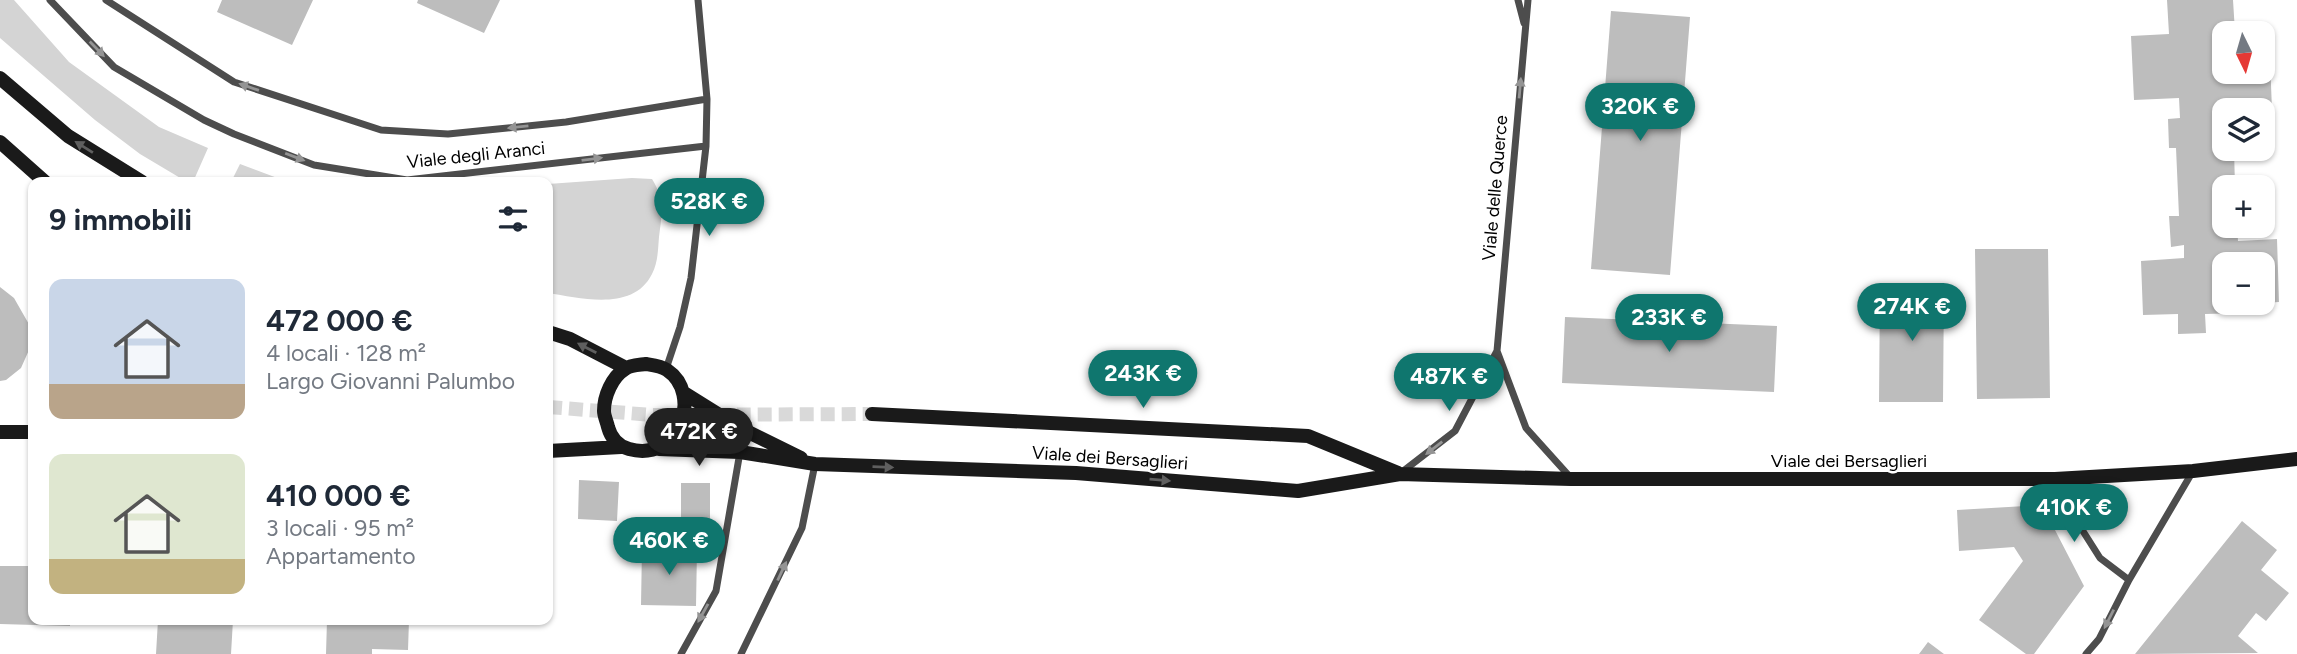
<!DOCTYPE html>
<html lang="it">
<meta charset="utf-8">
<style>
:root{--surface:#fff;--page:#f6f6f7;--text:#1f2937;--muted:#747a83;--accent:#0f766e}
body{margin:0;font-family:Figtree,sans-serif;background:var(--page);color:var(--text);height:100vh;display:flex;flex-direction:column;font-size:26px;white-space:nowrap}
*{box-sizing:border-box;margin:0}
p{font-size:23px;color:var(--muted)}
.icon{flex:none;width:38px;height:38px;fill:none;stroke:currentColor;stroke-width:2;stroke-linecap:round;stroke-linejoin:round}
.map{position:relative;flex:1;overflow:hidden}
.side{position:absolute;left:28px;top:177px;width:525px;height:448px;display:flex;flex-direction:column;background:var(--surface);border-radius:14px;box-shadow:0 2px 5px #0004}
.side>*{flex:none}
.needle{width:46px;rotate:175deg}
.fabs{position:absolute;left:2212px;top:21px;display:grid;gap:14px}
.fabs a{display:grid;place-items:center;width:63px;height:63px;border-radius:14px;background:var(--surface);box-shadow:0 2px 5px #0004;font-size:35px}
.price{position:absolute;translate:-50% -60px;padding:0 16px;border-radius:24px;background:var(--accent);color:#fff;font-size:23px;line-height:46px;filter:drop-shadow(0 2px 4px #0008)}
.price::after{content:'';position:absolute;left:50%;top:42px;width:21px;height:16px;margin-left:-10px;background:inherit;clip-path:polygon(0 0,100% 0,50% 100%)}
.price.selected{background:#222;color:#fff}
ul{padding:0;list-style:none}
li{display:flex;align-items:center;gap:21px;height:175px;padding:0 21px}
li span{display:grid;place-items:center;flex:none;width:196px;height:140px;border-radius:14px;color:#555}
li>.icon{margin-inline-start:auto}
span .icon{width:84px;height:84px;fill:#fffc;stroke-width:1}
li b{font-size:30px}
h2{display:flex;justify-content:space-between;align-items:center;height:84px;padding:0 21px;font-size:30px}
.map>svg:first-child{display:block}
.green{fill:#d4d4d4}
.building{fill:#bdbdbd}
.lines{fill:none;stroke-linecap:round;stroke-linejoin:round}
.secondary-tunnel{stroke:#d9d9d9;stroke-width:14;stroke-dasharray:14 7;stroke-linecap:butt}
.street{stroke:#4d4d4d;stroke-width:7}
.secondary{stroke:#1a1a1a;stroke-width:14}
.oneway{fill:#949494}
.oneway2{fill:#5f5f5f}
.labels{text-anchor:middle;stroke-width:5;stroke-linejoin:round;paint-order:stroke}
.street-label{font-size:18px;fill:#000;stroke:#fff}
</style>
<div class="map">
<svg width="2297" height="654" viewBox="0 0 2297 654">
<rect width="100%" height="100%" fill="#fff"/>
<path class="green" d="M 0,0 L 14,0 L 69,62 L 159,127 L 208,148 L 193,182 L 187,182 L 140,154 L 95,120 L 0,38 Z
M 240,164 L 288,182 L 231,182 Z
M 632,178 L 652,179 C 665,200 662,213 659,237 C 658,249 658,263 652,274 C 633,312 581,298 548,293 L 548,184 Z"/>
<path class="building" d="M 222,0 L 313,0 L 292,45 L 217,12 Z
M 418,0 L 500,0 L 484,33 L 417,3 Z
M 2167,0 L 2233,0 L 2235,32 L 2218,33 L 2219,62 L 2224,61 L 2224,72 L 2263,72 L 2263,60 L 2270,59 L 2272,110 L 2224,110 L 2224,149 L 2234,149 L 2235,187 L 2224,187 L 2224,226 L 2237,226 L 2238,241 L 2277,239 L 2279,302 L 2263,303 L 2263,264 L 2224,264 L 2224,303 L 2245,303 L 2245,313 L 2205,314 L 2206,333 L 2178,334 L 2178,314 L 2143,315 L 2141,261 L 2184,258 L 2184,245 L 2171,247 L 2169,216 L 2179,216 L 2176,148 L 2169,148 L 2168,119 L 2180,118 L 2179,98 L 2134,100 L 2131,36 L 2169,34 Z
M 1611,11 L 1690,17 L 1670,275 L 1591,269 Z
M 1975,249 L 2048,249 L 2050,398 L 1977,399 Z
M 1880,284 L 1944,284 L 1943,402 L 1879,402 Z
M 0,287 L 14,298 L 30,326 L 29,350 L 21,368 L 6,380 L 0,381 Z
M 1565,317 L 1777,326 L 1774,392 L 1562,383 Z
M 579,480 L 619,482 L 617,521 L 578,519 Z
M 681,483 L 710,483 L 710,520 L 681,520 Z
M 2042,505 L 2084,586 L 2034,654 L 2026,654 L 1979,620 L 2023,561 L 2014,547 L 1959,551 L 1957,510 Z
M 2242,521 L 2277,550 L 2261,570 L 2289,593 L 2266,621 L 2256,613 L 2238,636 L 2258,653 L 2135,654 Z
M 642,548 L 697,549 L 696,606 L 641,605 Z
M 0,566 L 33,566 L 33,620 L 70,620 L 70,626 L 0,624 Z
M 158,620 L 233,620 L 231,654 L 156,654 Z
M 327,620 L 409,620 L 408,650 L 372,649 L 372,654 L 326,654 Z
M 1928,642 L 1944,654 L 1919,654 Z"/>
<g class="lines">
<path class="secondary-tunnel" d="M 548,407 L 653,415 L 872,414"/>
<path class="street" d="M 50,0 L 114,67 L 204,120 L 234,134 L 314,165 L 407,180 L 706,146
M 106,0 L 234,82 L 381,130 L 448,134 L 566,122 L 707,99
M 1518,0 L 1524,23
M 1497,351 L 1526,428 L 1571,478
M 666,369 L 680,327 L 691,278 L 706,146 L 707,99 L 698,0
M 1402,472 L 1455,431 L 1497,351 L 1528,0
M 2064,479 L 2074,517 L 2100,558 L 2129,580
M 681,654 L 716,591 L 740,452
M 741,654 L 802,528 L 815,464
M 2086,654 L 2099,639 L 2129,580 L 2193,471"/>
<path class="secondary" d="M 0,78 L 68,136 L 142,182
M 0,142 L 45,182
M 548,332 L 570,339 L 626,368
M 646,364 C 652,365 661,366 667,370 C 703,394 680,463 629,449 C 618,446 611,438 608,427 C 607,422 604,416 604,411 C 604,396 612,377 625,369 C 630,365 639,365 646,364 Z
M 684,393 L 740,428 L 801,458
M 872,414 L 1308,436 L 1398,473
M 0,432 L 33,432
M 659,449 L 740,452 L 815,464 L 1076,473 L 1298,491 L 1400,474 L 1571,479 L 2055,479 L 2193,471 L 2297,459
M 548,451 L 621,447"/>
</g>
<defs><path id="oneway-solid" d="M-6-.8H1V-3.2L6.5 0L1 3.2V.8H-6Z" transform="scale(1.75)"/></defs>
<g class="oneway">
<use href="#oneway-solid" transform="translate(97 49) rotate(46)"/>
<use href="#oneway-solid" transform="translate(249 87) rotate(-161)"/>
<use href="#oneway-solid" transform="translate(1520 88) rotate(-85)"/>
<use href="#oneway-solid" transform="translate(518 127) rotate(174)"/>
<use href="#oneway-solid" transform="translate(295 157) rotate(21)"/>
<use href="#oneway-solid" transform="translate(592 159) rotate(-7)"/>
<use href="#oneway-solid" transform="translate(1434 448) rotate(142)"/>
<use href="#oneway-solid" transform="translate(782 571) rotate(-65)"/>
<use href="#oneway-solid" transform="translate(703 613) rotate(119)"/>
<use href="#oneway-solid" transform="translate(2109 619) rotate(117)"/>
</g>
<g class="oneway2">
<use href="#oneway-solid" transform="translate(84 147) rotate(-148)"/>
<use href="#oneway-solid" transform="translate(587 348) rotate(-153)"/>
<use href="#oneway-solid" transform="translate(883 467) rotate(2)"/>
<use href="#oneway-solid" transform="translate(1160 480) rotate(5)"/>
</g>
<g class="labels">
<g class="street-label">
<text transform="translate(476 155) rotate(-6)" y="6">Viale degli Aranci</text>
<text transform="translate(1495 188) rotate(-85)" y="6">Viale delle Querce</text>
<text transform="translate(1110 458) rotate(4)" y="6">Viale dei Bersaglieri</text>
<text x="1849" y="467">Viale dei Bersaglieri</text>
</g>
</g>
</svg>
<div class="fabs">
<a><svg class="needle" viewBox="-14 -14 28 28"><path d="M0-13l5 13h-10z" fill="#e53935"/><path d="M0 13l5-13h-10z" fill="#747a83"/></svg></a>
<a><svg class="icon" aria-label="layers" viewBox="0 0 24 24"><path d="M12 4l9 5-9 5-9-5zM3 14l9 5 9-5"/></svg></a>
<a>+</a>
<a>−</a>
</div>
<b class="price" style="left:1640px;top:143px">320K €</b>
<b class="price" style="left:709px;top:238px">528K €</b>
<b class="price" style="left:1912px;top:343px">274K €</b>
<b class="price" style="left:1669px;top:354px">233K €</b>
<b class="price" style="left:1143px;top:410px">243K €</b>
<b class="price" style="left:1449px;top:413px">487K €</b>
<b class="price selected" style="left:699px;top:468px">472K €</b>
<b class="price" style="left:2074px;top:544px">410K €</b>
<b class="price" style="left:669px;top:577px">460K €</b>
<section class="side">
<h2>9 immobili<svg class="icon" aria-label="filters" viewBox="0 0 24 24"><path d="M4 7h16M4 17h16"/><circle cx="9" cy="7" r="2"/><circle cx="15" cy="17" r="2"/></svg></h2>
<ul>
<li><span style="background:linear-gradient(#c9d6e8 75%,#b9a48a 0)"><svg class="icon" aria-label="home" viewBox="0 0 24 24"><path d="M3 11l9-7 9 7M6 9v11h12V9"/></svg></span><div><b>472 000 €</b><p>4 locali · 128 m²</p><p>Largo Giovanni Palumbo</p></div></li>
<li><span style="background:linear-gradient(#dfe7d0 75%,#c2b280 0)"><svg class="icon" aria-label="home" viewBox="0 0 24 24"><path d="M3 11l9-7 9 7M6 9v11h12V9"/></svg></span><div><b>410 000 €</b><p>3 locali · 95 m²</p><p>Appartamento</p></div></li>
</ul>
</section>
</div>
